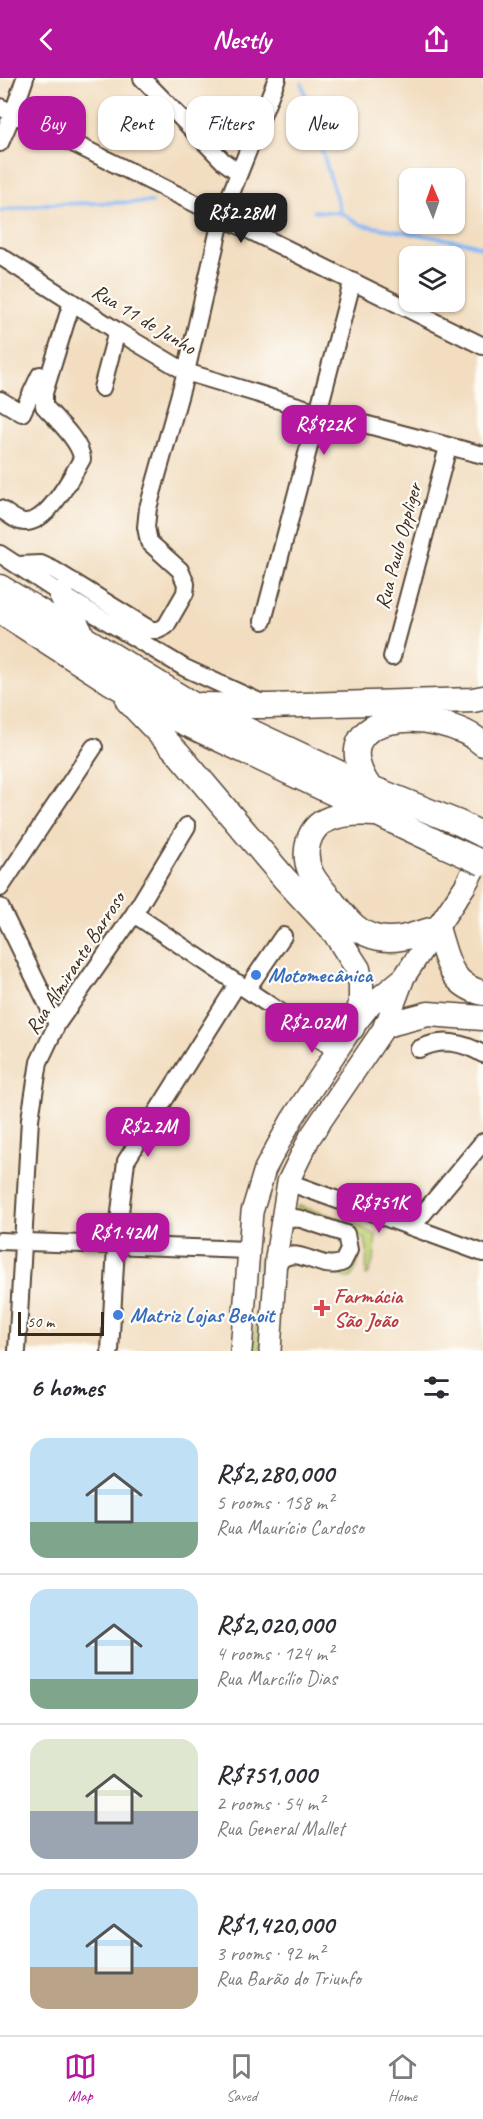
<!DOCTYPE html>
<meta charset="utf-8">
<style>
:root{--surface:#fff;--page:#f7f7f7;--text:#2b2b33;--muted:#7c7c81;--line:#e1e1e2;--accent:#b5179e}
body{margin:0;font-family:Caveat,sans-serif;background:var(--page);color:var(--text);height:100vh;display:flex;flex-direction:column;font-size:22px;white-space:nowrap}
*{box-sizing:border-box;margin:0}
p{font-size:20px;color:var(--muted)}
.icon{flex:none;width:33px;height:33px;fill:none;stroke:currentColor;stroke-width:2;stroke-linecap:round;stroke-linejoin:round}
.map{position:relative;height:1273px;overflow:hidden}
.details{display:flex;flex-direction:column;background:var(--surface);flex:1}
.details>*{flex:none}
.top-card{position:absolute;left:18px;top:18px;width:447px;height:54px;display:flex;gap:12px}
.needle{width:39px;rotate:358deg}
.buttons{position:absolute;left:399px;top:90px;display:grid;gap:12px}
.buttons a{display:grid;place-items:center;width:66px;height:66px;border-radius:12px;background:var(--surface);box-shadow:0 2px 4px #0004;font-size:30px}
.scale{position:absolute;left:18px;bottom:15px;width:86px;box-sizing:border-box;padding-left:6px;border:3px solid #3b2a1e;border-top:0;font-size:16px;line-height:21px;white-space:nowrap;color:#3b2a1e;-webkit-text-stroke:4px #fdfcf7;paint-order:stroke}
.price{position:absolute;translate:-50% -51px;padding:0 14px;border-radius:12px;background:var(--accent);color:#fff;font-size:20px;line-height:39px;filter:drop-shadow(0 2px 3px #0008)}
.price::after{content:'';position:absolute;left:50%;top:36px;width:18px;height:14px;margin-left:-9px;background:inherit;clip-path:polygon(0 0,100% 0,50% 100%)}
.price.on{background:#222;color:#fff}
ul{padding:0;list-style:none}
li{display:flex;align-items:center;gap:18px;height:150px;padding:0 30px}
li+li{border-top:2px solid var(--line)}
li span{display:grid;place-items:center;flex:none;width:168px;height:120px;border-radius:18px;color:#555}
li>.icon{margin-inline-start:auto}
span .icon{width:72px;height:72px;fill:#fffc;stroke-width:1}
li b{font-size:26px}
h2{display:flex;justify-content:space-between;align-items:center;height:72px;padding:0 30px;font-size:26px}
.tag{padding:0 21px;border-radius:18px;background:var(--surface);box-shadow:0 2px 4px #0004;font-size:21px;line-height:54px}
.tag.on{background:var(--accent);color:#fff}
header{display:flex;justify-content:space-between;align-items:center;height:78px;padding:0 30px;background:var(--accent);color:#fff;font-size:27px;font-weight:800}
.menu{display:flex;justify-content:space-around;align-items:center;height:84px;border-top:2px solid var(--line);background:var(--surface);font-size:16px;color:var(--muted)}
.menu a{display:grid;justify-items:center;gap:3px}
.menu .on{color:var(--accent)}
.map>svg:first-child{display:block}
.green{fill:#bed477;stroke:#7c7f4a;stroke-width:1.5}
.lines{fill:none;stroke-linecap:round;stroke-linejoin:round}
.stream{stroke:#87b8f3;stroke-width:4}
.minor-casing{stroke:#564536;stroke-width:20}
.major-casing{stroke:#564536;stroke-width:24}
.highway-casing{stroke:#564536;stroke-width:27}
.minor{stroke:#fff;stroke-width:16}
.major{stroke:#fff;stroke-width:21}
.highway{stroke:#fff;stroke-width:24}
.highway-bridge-casing{stroke:#564536;stroke-width:27;stroke-linecap:butt}
.highway-bridge{stroke:#fff;stroke-width:24}
.shop-dot{fill:#3f7fe0;stroke:#fdfcf7;stroke-width:2}
.health-dot{fill:#e0444e;stroke:#fdfcf7;stroke-width:2}
.labels{text-anchor:middle;stroke-width:4.5;stroke-linejoin:round;paint-order:stroke}
.street-label{font-size:21px;fill:#3b2a1e;stroke:#fdfcf7}
.shop-label{font-size:21px;font-weight:bold;fill:#366cbe;stroke:#fdfcf7;text-anchor:start}
.health-label{font-size:21px;font-weight:bold;fill:#be3a42;stroke:#fdfcf7;text-anchor:start}
</style>
<header><svg class="icon" aria-label="back" viewBox="0 0 24 24"><path d="M15 5l-7 7 7 7"/></svg>Nestly<svg class="icon" aria-label="share" viewBox="0 0 24 24"><path d="M12 15V3M7 8l5-5 5 5M5 13v7h14v-7"/></svg></header>
<div class="map">
<svg width="483" height="1273" viewBox="0 0 483 1273">
<rect width="100%" height="100%" fill="#fdfcf7"/>
<filter id="ink" filterUnits="userSpaceOnUse"><feTurbulence type="fractalNoise" baseFrequency=".0167" numOctaves="2"/><feDisplacementMap in="SourceGraphic" scale="12" xChannelSelector="R" yChannelSelector="G"/><feConvolveMatrix kernelMatrix="1 2 1 2 8 2 1 2 1" color-interpolation-filters="sRGB"/></filter>
<filter id="wash" filterUnits="userSpaceOnUse"><feTurbulence type="fractalNoise" baseFrequency=".008" numOctaves="4" result="noise"/><feDisplacementMap in="SourceGraphic" scale="24" xChannelSelector="R" yChannelSelector="G"/><feGaussianBlur stdDeviation="1.35" result="paint"/><feColorMatrix in="noise" values="0 0 0 0 0 0 0 0 0 0 0 0 0 0 0 0 0 1.4 0 .05"/><feComposite in="paint" operator="in"/></filter>
<g filter="url(#wash)">
<rect width="100%" height="100%" fill="#f2ddc0"/>
<path class="green" d="M 299,1128 L 346,1142 L 376,1157 L 374,1181 L 368,1197 L 366,1198 L 367,1171 L 365,1161 L 333,1148 L 297,1136 L 296,1130 Z
M 353,1163 C 361,1175 360,1189 350,1200 C 345,1200 340,1199 339,1193 Z
M 260,1178 L 267,1178 L 260,1273 L 254,1273 Z"/>
<g class="lines">
<path class="stream" d="M 302,6 L 341,135
M 0,133 L 47,126 L 152,124
M 314,133 L 341,135 L 362,147 L 469,165 L 483,170"/>
</g>
</g>
<g filter="url(#ink)">
<g class="lines">
<g class="minor-casing">
<path id="minor" d="M 142,0 L 223,83 L 238,94
M 0,29 L 483,268
M 0,65 L 13,35 L 25,0
M 0,178 L 117,253 L 186,294 L 318,334 L 483,377
M 102,310 L 117,253
M 0,322 L 22,335 L 40,297
M 0,431 C 7,435 17,444 25,444 C 48,445 72,398 82,381 C 81,364 56,341 44,328 L 44,315 L 72,224
M 0,476 L 61,516 L 185,590 L 262,625
M 17,487 L 41,486 L 54,492 L 151,552 L 158,552 L 166,548 L 185,515 L 186,506 L 180,492 L 149,464 L 146,449 L 148,430 L 186,294 L 222,138 L 277,0
M 263,543 L 352,205
M 392,579 L 448,369
M 0,810 L 94,669
M 0,829 L 57,946
M 134,836 L 338,973
M 247,911 L 283,858
M 419,971 C 442,960 462,964 483,976
M 288,1104 L 483,1175
M 412,1149 L 483,1064
M 0,1163 L 248,1172
M 276,1187 C 295,1161 319,1196 343,1184 L 349,1172 L 346,1156 L 301,1141 L 282,1138
M 17,1273 L 30,1041 L 39,984 L 57,946 L 134,836 L 187,748
M 110,1273 L 116,1169 L 126,1083 L 238,905"/>
</g>
<g class="major-casing">
<path id="major" d="M 241,1273 L 252,1134 L 265,1091 L 292,1041 L 352,950 L 371,926 L 403,900
M 270,1273 L 276,1180 L 288,1104 L 310,1059 L 386,947 L 404,899 L 465,808 L 483,774"/>
</g>
<g class="highway-casing">
<path id="highway" d="M 0,509 L 192,626 L 369,709 L 459,745 L 483,757
M 61,516 L 84,561
M 0,533 L 110,604 L 170,638 L 441,766
M 128,623 L 178,675 L 284,800 L 335,855 L 358,891 L 361,907 L 361,926 L 352,950
M 201,627 L 268,628 L 473,622 L 483,620
M 369,709 C 318,630 441,628 483,666
M 374,736 C 359,735 344,735 329,741 C 307,749 302,776 311,795 C 316,806 326,815 333,824 C 346,840 357,856 379,860 C 399,864 419,855 437,850 C 447,880 448,906 483,915
M 386,947 L 428,936 L 483,940"/>
</g>
<use href="#minor" class="minor"/>
<use href="#major" class="major"/>
<use href="#highway" class="highway"/>
<g class="highway-bridge-casing">
<path id="highway-bridge" d="M 441,766 L 483,785"/>
</g>
<use href="#highway-bridge" class="highway-bridge"/>
</g>
</g>
<g class="shop-dot">
<circle cx="256" cy="897" r="6"/>
<circle cx="118" cy="1237" r="6"/>
</g>
<path class="health-dot" d="M319 1221h6v6h6v6h-6v6h-6v-6h-6v-6h6z"/>
<g class="labels">
<g class="street-label">
<text transform="translate(144 241) rotate(31)" y="7">Rua 11 de Junho</text>
<text transform="translate(398 468) rotate(-75)" y="7">Rua Paulo Oppliger</text>
<text transform="translate(75 885) rotate(-57)" y="7">Rua Almirante Barroso</text>
</g>
<g class="shop-label">
<text x="268" y="904">Motomecânica</text>
<text x="130" y="1244">Matriz Lojas Benoit</text>
</g>
<g class="health-label">
<text x="334" y="1225">Farmácia<tspan x="334" dy="24">São João</tspan></text>
</g>
</g>
</svg>
<div class="buttons">
<a><svg class="needle" viewBox="-14 -14 28 28"><path d="M0-13l5 13h-10z" fill="#e53935"/><path d="M0 13l5-13h-10z" fill="#7c7c81"/></svg></a>
<a><svg class="icon" aria-label="layers" viewBox="0 0 24 24"><path d="M12 4l9 5-9 5-9-5zM3 14l9 5 9-5"/></svg></a>
</div>
<div class="scale">50 m</div>
<b class="price on" style="left:241px;top:166px">R$2.28M</b>
<b class="price" style="left:324px;top:378px">R$922K</b>
<b class="price" style="left:312px;top:976px">R$2.02M</b>
<b class="price" style="left:148px;top:1080px">R$2.2M</b>
<b class="price" style="left:379px;top:1156px">R$751K</b>
<b class="price" style="left:123px;top:1186px">R$1.42M</b>
<div class="top-card">
<a class="tag on">Buy</a>
<a class="tag">Rent</a>
<a class="tag">Filters</a>
<a class="tag">New</a>
</div>
</div>
<section class="details">
<h2>6 homes<svg class="icon" aria-label="filters" viewBox="0 0 24 24"><path d="M4 7h16M4 17h16"/><circle cx="9" cy="7" r="2"/><circle cx="15" cy="17" r="2"/></svg></h2>
<ul>
<li><span style="background:linear-gradient(#bfe0f5 70%,#7fa58c 0)"><svg class="icon" aria-label="home" viewBox="0 0 24 24"><path d="M3 11l9-7 9 7M6 9v11h12V9"/></svg></span><div><b>R$2,280,000</b><p>5 rooms · 158 m²</p><p>Rua Maurício Cardoso</p></div></li>
<li><span style="background:linear-gradient(#bfe0f5 75%,#7fa58c 0)"><svg class="icon" aria-label="home" viewBox="0 0 24 24"><path d="M3 11l9-7 9 7M6 9v11h12V9"/></svg></span><div><b>R$2,020,000</b><p>4 rooms · 124 m²</p><p>Rua Marcílio Dias</p></div></li>
<li><span style="background:linear-gradient(#dfe7d0 60%,#9aa5b1 0)"><svg class="icon" aria-label="home" viewBox="0 0 24 24"><path d="M3 11l9-7 9 7M6 9v11h12V9"/></svg></span><div><b>R$751,000</b><p>2 rooms · 54 m²</p><p>Rua General Mallet</p></div></li>
<li><span style="background:linear-gradient(#bfe0f5 65%,#b9a48a 0)"><svg class="icon" aria-label="home" viewBox="0 0 24 24"><path d="M3 11l9-7 9 7M6 9v11h12V9"/></svg></span><div><b>R$1,420,000</b><p>3 rooms · 92 m²</p><p>Rua Barão do Triunfo</p></div></li>
</ul>
</section>
<nav class="menu">
<a class="on"><svg class="icon" aria-label="map" viewBox="0 0 24 24"><path d="M3 6l6-2 6 2 6-2v14l-6 2-6-2-6 2zM9 4v14M15 6v14"/></svg>Map</a>
<a><svg class="icon" aria-label="saved" viewBox="0 0 24 24"><path d="M7 4h10v16l-5-4-5 4z"/></svg>Saved</a>
<a><svg class="icon" aria-label="home" viewBox="0 0 24 24"><path d="M3 11l9-7 9 7M6 9v11h12V9"/></svg>Home</a>
</nav>
